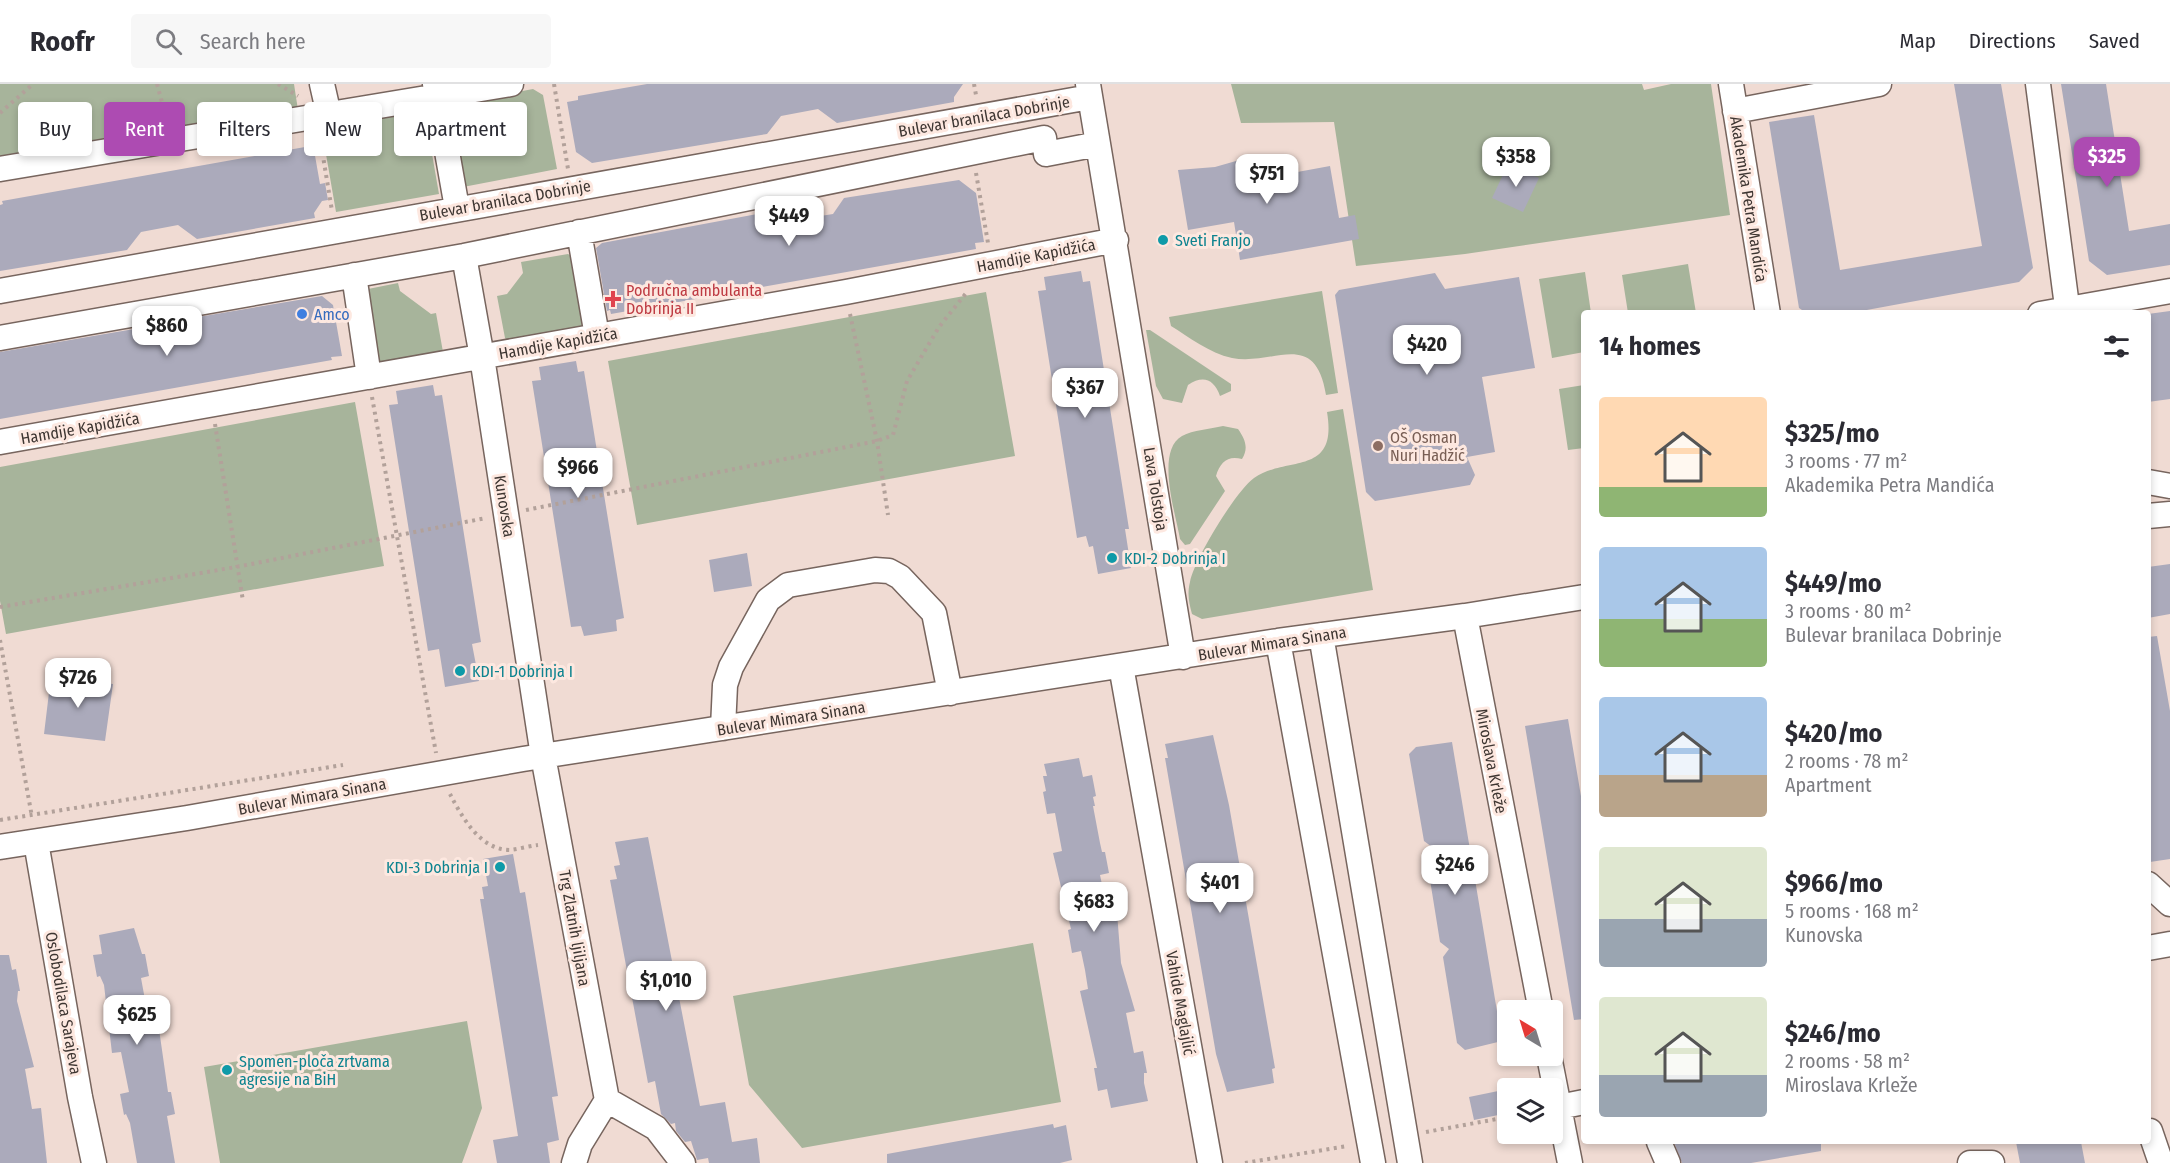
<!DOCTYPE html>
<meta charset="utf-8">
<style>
:root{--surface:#fff;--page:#f7f7f7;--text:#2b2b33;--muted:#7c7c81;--line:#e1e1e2;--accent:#ad4bb2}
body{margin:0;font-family:"Fira Sans Condensed",sans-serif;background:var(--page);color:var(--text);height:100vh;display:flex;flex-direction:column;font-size:22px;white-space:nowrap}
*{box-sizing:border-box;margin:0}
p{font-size:20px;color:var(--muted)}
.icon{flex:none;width:33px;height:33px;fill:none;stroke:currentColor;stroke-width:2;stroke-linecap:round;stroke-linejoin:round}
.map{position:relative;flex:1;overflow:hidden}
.drawer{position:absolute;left:1581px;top:226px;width:570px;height:834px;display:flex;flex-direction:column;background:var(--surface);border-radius:6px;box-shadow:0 3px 9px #0003}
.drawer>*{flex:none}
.top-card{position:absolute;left:18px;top:18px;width:570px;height:54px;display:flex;gap:12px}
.needle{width:39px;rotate:322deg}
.fabs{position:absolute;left:1497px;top:916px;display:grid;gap:12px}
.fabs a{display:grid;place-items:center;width:66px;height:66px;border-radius:6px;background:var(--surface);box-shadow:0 3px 9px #0003;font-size:30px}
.price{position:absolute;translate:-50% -51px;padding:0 14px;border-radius:12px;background:#fff;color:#222;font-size:20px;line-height:39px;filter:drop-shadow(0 2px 3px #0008)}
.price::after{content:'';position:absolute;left:50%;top:36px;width:18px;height:14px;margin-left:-9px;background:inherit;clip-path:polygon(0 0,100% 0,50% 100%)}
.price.current{background:var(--accent);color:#fff}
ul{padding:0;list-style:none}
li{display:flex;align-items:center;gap:18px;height:150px;padding:0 18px}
li span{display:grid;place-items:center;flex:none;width:168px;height:120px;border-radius:6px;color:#555}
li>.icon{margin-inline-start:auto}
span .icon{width:72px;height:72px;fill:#fffc;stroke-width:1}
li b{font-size:26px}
h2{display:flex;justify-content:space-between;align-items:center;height:72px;padding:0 18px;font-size:26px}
.tag{padding:0 21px;border-radius:6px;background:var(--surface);box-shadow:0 3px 9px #0003;font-size:21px;line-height:54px}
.tag.current{background:var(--accent);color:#fff}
header{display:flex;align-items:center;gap:36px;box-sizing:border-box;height:84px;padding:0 30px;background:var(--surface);border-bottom:2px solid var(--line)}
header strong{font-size:28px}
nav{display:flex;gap:33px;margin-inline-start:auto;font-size:21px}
.search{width:420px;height:54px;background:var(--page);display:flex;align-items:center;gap:15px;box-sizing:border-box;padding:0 21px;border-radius:6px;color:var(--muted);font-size:22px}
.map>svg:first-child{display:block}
.green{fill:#a7b49b}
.building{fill:#abaabb}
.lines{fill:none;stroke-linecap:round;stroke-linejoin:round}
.minor-casing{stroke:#77655e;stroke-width:27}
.path{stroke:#b2a19a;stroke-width:4;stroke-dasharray:3 4.5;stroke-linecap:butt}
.minor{stroke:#fff;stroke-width:24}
.culture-dot{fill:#0f9aa8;stroke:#fde8e0;stroke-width:2}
.health-dot{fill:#e0444e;stroke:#fde8e0;stroke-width:2}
.shop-dot{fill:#3f7fe0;stroke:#fde8e0;stroke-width:2}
.education-dot{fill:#8d6e63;stroke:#fde8e0;stroke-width:2}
.labels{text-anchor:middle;stroke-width:6;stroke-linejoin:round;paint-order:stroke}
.street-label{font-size:16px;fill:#3e3632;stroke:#fde8e0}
.culture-label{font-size:16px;fill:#0d838f;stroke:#fde8e0;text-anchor:start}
.health-label{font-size:16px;fill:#be3a42;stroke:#fde8e0;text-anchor:start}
.shop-label{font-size:16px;fill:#366cbe;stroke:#fde8e0;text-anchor:start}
.education-label{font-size:16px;fill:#785e54;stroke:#fde8e0;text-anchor:start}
</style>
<header>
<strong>Roofr</strong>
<div class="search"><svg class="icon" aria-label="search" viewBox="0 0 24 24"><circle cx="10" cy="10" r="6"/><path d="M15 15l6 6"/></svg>Search here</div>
<nav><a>Map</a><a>Directions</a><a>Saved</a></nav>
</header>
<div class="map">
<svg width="2170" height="1079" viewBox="0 0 2170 1079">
<rect width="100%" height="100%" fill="#f0dbd3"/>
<path class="green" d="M 0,0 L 294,0 L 298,26 L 0,75 Z
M 1231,0 L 1642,0 L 1644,6 L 1671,0 L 1711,0 L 1730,131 L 1465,170 L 1356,182 L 1334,38 L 1241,39 Z
M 533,5 L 543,11 L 557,85 L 463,103 L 448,21 Z
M 424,24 L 439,110 L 336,128 L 323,53 L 331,40 Z
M 568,170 L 579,177 L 590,238 L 581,250 L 512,262 L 505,254 L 497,212 L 507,210 L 523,189 L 521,178 Z
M 1688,180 L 1696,229 L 1628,229 L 1622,191 Z
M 1585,188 L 1591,229 L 1584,230 L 1584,268 L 1552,274 L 1539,195 Z
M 398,199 L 400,207 L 431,230 L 436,229 L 443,268 L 370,287 L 358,207 Z
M 1322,207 L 1338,309 L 1326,311 C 1315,244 1274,282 1232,274 C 1209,269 1189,253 1171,242 L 1169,233 Z
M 986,208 L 1015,372 L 637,441 L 608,277 Z
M 1146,246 L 1150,246 L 1231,300 L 1231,307 L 1220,312 C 1214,295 1203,291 1188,301 L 1182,319 L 1163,315 L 1156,302 Z
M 1584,301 L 1584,364 L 1568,366 L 1559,305 Z
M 355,318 L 384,482 L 6,550 L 0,517 L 0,383 Z
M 1343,325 L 1373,506 L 1202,535 L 1192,530 C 1189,519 1187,510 1190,498 C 1194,476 1235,408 1254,394 C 1287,371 1338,393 1327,328 Z
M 1223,342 L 1238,345 C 1245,355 1249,364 1242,375 C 1228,371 1220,378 1216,392 L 1225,407 L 1190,460 L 1185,461 L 1180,455 C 1176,431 1155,367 1182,352 C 1193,346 1210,345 1223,342 Z
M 1033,859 L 1061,1018 L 802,1064 L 749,1001 L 733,912 Z
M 467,937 L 482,1024 L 462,1079 L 220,1079 L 204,983 Z"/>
<path class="building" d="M 647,0 L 963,0 L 954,13 L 954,18 L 837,39 L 818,25 L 781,32 L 767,50 L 592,79 L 576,68 L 567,18 L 578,16 L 578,12 Z
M 1954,0 L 2001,0 L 2033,184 L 2019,198 L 1845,230 L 1808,230 L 1799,224 L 1769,38 L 1814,31 L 1840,186 L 1982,162 Z
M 2061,0 L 2106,0 L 2129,147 L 2170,140 L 2170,181 L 2107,191 L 2089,177 Z
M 305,63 L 306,67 L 314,66 L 320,100 L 325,99 L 328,116 L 322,117 L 314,129 L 315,134 L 197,155 L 178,141 L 141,148 L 127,166 L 0,187 L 0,121 L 3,120 L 2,117 Z
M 1284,70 L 1285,81 L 1291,80 L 1292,89 L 1330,82 L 1339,134 L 1355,131 L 1359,155 L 1240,176 L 1234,138 L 1188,146 L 1178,86 L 1215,83 L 1257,71 Z
M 1508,80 L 1539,94 L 1523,128 L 1492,114 Z
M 959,96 L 976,109 L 984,158 L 975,159 L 976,165 L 611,230 L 610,226 L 607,227 L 596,164 L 602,159 L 774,127 L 789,137 L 833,130 L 844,114 Z
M 1081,187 L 1083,198 L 1090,197 L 1129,445 L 1125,445 L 1131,484 L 1098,490 L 1093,462 L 1089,463 L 1086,452 L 1077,454 L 1038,207 L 1046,206 L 1044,193 Z
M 1435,189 L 1445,205 L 1519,193 L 1535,284 L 1482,293 L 1495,368 L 1467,373 L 1475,391 L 1470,401 L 1375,417 L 1366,408 L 1335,211 L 1339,206 Z
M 322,212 L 333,221 L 342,272 L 331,273 L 332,276 L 0,335 L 0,268 L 140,244 L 150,252 L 191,244 L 198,233 Z
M 2170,227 L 2170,315 L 2148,318 L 2148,230 Z
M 576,277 L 578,288 L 584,287 L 624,534 L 616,536 L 617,547 L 584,552 L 581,542 L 571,543 L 532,297 L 541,296 L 539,283 Z
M 433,301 L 435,312 L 442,311 L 481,558 L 472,560 L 479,597 L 445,603 L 439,565 L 428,567 L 389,321 L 398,320 L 396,307 Z
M 747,469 L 752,502 L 714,508 L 709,476 Z
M 2170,480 L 2170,530 L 2148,534 L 2148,483 Z
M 2157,552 L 2170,627 L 2170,775 L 2150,778 L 2148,553 Z
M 51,592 L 113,600 L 105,657 L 44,650 Z
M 1568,635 L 1584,730 L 1584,935 L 1574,936 L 1525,642 Z
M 1213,651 L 1229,721 L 1275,984 L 1272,985 L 1274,999 L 1227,1008 L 1216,970 L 1165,674 L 1168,674 L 1165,660 Z
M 1452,658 L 1502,957 L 1465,966 L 1457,959 L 1443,873 L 1449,865 L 1440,858 L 1426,771 L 1432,763 L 1424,757 L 1409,670 L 1416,663 Z
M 1079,674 L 1083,693 L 1092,691 L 1096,712 L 1093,713 L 1095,722 L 1093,722 L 1100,759 L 1102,768 L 1105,768 L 1109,789 L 1100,791 L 1104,810 L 1108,831 L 1117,829 L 1121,879 L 1135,927 L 1126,929 L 1134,969 L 1143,967 L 1147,989 L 1144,989 L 1144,999 L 1148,1017 L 1111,1024 L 1107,1005 L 1098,1007 L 1094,984 L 1097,984 L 1080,907 L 1088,905 L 1085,886 L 1081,867 L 1072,869 L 1068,846 L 1071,845 L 1053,769 L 1062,767 L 1055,729 L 1047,730 L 1043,708 L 1046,707 L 1043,692 L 1047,692 L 1044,680 Z
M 648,753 L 700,1022 L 725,1018 L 732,1058 L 757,1054 L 760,1079 L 709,1079 L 708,1074 L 697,1076 L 691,1057 L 685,1058 L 676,1047 L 675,1039 L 671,1040 L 661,1030 L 655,997 L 648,999 L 610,796 L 617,795 L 614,782 L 620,781 L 615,758 Z
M 513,770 L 520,809 L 525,808 L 558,1012 L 552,1013 L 559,1056 L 547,1059 L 550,1079 L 497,1079 L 493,1056 L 518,1052 L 480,815 L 484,815 L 482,803 L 488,802 L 483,775 Z
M 134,844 L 142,870 L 145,870 L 149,892 L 141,894 L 148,932 L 157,931 L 168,1008 L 171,1008 L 175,1030 L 167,1032 L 175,1079 L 137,1079 L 130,1039 L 126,1030 L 124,1031 L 120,1010 L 129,1008 L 121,968 L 112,969 L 104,901 L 100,892 L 97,893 L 93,871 L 102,870 L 99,851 Z
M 0,871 L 9,871 L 12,886 L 16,885 L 20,907 L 18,907 L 17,917 L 34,983 L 25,985 L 32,1025 L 41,1024 L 47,1079 L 0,1079 Z
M 1508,1005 L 1508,1029 L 1474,1036 L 1469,1013 Z
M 1053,1040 L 1054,1044 L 1066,1041 L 1072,1076 L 1060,1079 L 887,1079 L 887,1070 Z
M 1674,1058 L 1821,1058 L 1821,1067 L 1751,1079 L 1682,1079 Z
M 2016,1058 L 2081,1058 L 2085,1079 L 2020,1079 Z"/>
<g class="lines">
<g class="minor-casing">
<path id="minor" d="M 322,0 L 329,31
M 435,0 L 457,124
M 1731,0 L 1768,230
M 2038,0 L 2068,230
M 1735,27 L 1879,0
M 1098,60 L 1183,573
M 0,85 L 511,0
M 579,148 L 597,252
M 464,172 L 482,273 L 543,672 L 607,1016 L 580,1060 L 574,1079
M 354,191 L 369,293
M 0,207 L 1090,13
M 2040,230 L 2170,207
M 0,254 L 464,172 L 1044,54 L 1046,70 L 1098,60 L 1088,0
M 0,358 L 846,208 L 1116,156
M 2148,398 L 2170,402
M 2148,432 L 2170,430
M 1465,532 L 1541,927
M 1321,551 L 1410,1079
M 1278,557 L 1373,1079
M 1121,582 L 1210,1079
M 723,644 L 725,601 L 731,583 L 768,516 L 788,501 L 875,486 L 889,487 L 900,493 L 934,529 L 950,609
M 36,758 L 80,1013 L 94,1079
M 0,763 L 187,734 L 523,675 L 1278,557 L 1465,532 L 1584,513
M 2148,800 L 2170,820
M 2148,864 L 2170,860
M 1549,972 L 1570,1079
M 607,1016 L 656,1044 L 683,1079
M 1559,1023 L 1584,1018
M 2150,1047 L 2161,1079
M 1659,1058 L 1668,1079
M 1970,1079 L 1992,1079"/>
</g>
<path class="path" d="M 157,0 L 167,37
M 278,0 L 298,12
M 554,0 L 568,85
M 974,0 L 976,11
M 0,29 L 33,0
M 320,54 L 332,127
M 976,89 L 988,159
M 850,230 L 877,357 L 888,431
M 372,313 L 436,669
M 215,340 L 243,517
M 526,426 L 877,357 L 893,351 L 907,297 L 939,243 L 967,208
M 0,523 L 236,483 L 486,434
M 0,556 L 32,733
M 450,710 C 462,733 480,766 510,766 C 519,765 529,762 538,761
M 0,736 L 343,681
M 1426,1048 L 1508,1033
M 1245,1079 L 1347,1062"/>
<use href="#minor" class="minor"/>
</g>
<g class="culture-dot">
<circle cx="1163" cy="156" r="6"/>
<circle cx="1112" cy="474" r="6"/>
<circle cx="460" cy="587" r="6"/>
<circle cx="500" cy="783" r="6"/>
<circle cx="227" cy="986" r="6"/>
</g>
<path class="health-dot" d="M610 206h6v6h6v6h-6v6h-6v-6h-6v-6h6z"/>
<circle class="shop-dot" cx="302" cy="230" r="6"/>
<circle class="education-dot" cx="1378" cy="362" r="6"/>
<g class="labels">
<g class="street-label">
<text transform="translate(984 32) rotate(-10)" y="6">Bulevar branilaca Dobrinje</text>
<text transform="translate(1749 115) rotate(81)" y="6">Akademika Petra Mandića</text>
<text transform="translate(505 116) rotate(-10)" y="6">Bulevar branilaca Dobrinje</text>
<text transform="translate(1036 171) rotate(-11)" y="6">Hamdije Kapidžića</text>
<text transform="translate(558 259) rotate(-10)" y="6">Hamdije Kapidžića</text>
<text transform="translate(80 344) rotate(-10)" y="6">Hamdije Kapidžića</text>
<text transform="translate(1156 405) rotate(81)" y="6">Lava Tolstoja</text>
<text transform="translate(505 422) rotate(81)" y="6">Kunovska</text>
<text transform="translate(1272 559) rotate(-9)" y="6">Bulevar Mimara Sinana</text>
<text transform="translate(791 634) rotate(-9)" y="6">Bulevar Mimara Sinana</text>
<text transform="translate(1492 677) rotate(79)" y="6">Miroslava Krleže</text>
<text transform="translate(312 712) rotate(-10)" y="6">Bulevar Mimara Sinana</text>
<text transform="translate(575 844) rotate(80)" y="6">Trg Zlatnih ljiljana</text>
<text transform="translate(64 919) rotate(80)" y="6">Oslobodilaca Sarajeva</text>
<text transform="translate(1181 919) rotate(80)" y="6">Vahide Maglajlić</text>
</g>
<g class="culture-label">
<text x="1175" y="162">Sveti Franjo</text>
<text x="1124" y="480">KDI-2 Dobrinja I</text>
<text x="472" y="593">KDI-1 Dobrinja I</text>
<text x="488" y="789" text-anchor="end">KDI-3 Dobrinja I</text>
<text x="239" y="983">Spomen-ploča zrtvama<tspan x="239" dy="18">agresije na BiH</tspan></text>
</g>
<g class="health-label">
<text x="626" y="212">Područna ambulanta<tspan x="626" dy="18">Dobrinja II</tspan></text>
</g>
<g class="shop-label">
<text x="314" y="236">Amco</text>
</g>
<g class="education-label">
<text x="1390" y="359">OŠ Osman<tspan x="1390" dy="18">Nuri Hadžić</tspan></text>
</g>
</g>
</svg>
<div class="fabs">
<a><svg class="needle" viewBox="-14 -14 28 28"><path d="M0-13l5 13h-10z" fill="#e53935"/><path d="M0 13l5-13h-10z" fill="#7c7c81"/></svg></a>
<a><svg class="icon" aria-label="layers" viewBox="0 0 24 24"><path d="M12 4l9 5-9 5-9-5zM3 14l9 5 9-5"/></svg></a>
</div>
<b class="price" style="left:1516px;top:104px">$358</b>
<b class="price current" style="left:2107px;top:104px">$325</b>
<b class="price" style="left:1267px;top:121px">$751</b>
<b class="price" style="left:789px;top:163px">$449</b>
<b class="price" style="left:167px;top:273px">$860</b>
<b class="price" style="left:1427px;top:292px">$420</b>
<b class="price" style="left:1085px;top:335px">$367</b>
<b class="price" style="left:578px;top:415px">$966</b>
<b class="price" style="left:78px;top:625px">$726</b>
<b class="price" style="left:1455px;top:812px">$246</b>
<b class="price" style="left:1220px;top:830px">$401</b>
<b class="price" style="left:1094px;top:849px">$683</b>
<b class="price" style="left:666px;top:928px">$1,010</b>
<b class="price" style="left:137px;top:962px">$625</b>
<div class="top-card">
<a class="tag">Buy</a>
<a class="tag current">Rent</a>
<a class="tag">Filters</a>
<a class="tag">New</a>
<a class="tag">Apartment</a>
</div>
<section class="drawer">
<h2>14 homes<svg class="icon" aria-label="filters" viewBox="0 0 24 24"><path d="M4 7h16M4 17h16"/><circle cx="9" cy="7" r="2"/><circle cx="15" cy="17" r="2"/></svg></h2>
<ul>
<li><span style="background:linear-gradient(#ffd9b3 75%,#8fb573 0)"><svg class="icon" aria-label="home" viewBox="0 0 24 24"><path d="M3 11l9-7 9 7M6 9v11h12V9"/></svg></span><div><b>$325/mo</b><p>3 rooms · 77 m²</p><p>Akademika Petra Mandića</p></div></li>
<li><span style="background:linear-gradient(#a9c7e8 60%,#8fb573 0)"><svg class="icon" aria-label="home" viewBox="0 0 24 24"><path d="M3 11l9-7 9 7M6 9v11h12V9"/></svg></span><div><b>$449/mo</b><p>3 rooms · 80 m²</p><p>Bulevar branilaca Dobrinje</p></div></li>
<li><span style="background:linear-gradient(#a9c7e8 65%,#b9a48a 0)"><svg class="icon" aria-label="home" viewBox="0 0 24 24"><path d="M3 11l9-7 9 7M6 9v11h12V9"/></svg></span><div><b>$420/mo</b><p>2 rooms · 78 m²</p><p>Apartment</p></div></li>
<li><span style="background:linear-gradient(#dfe7d0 60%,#9aa5b1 0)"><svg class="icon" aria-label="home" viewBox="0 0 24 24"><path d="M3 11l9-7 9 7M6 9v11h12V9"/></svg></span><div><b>$966/mo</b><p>5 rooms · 168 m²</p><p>Kunovska</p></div></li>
<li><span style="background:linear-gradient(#dfe7d0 65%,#9aa5b1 0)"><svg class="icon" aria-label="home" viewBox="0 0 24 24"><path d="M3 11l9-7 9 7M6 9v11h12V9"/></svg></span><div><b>$246/mo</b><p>2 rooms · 58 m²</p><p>Miroslava Krleže</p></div></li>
</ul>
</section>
</div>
